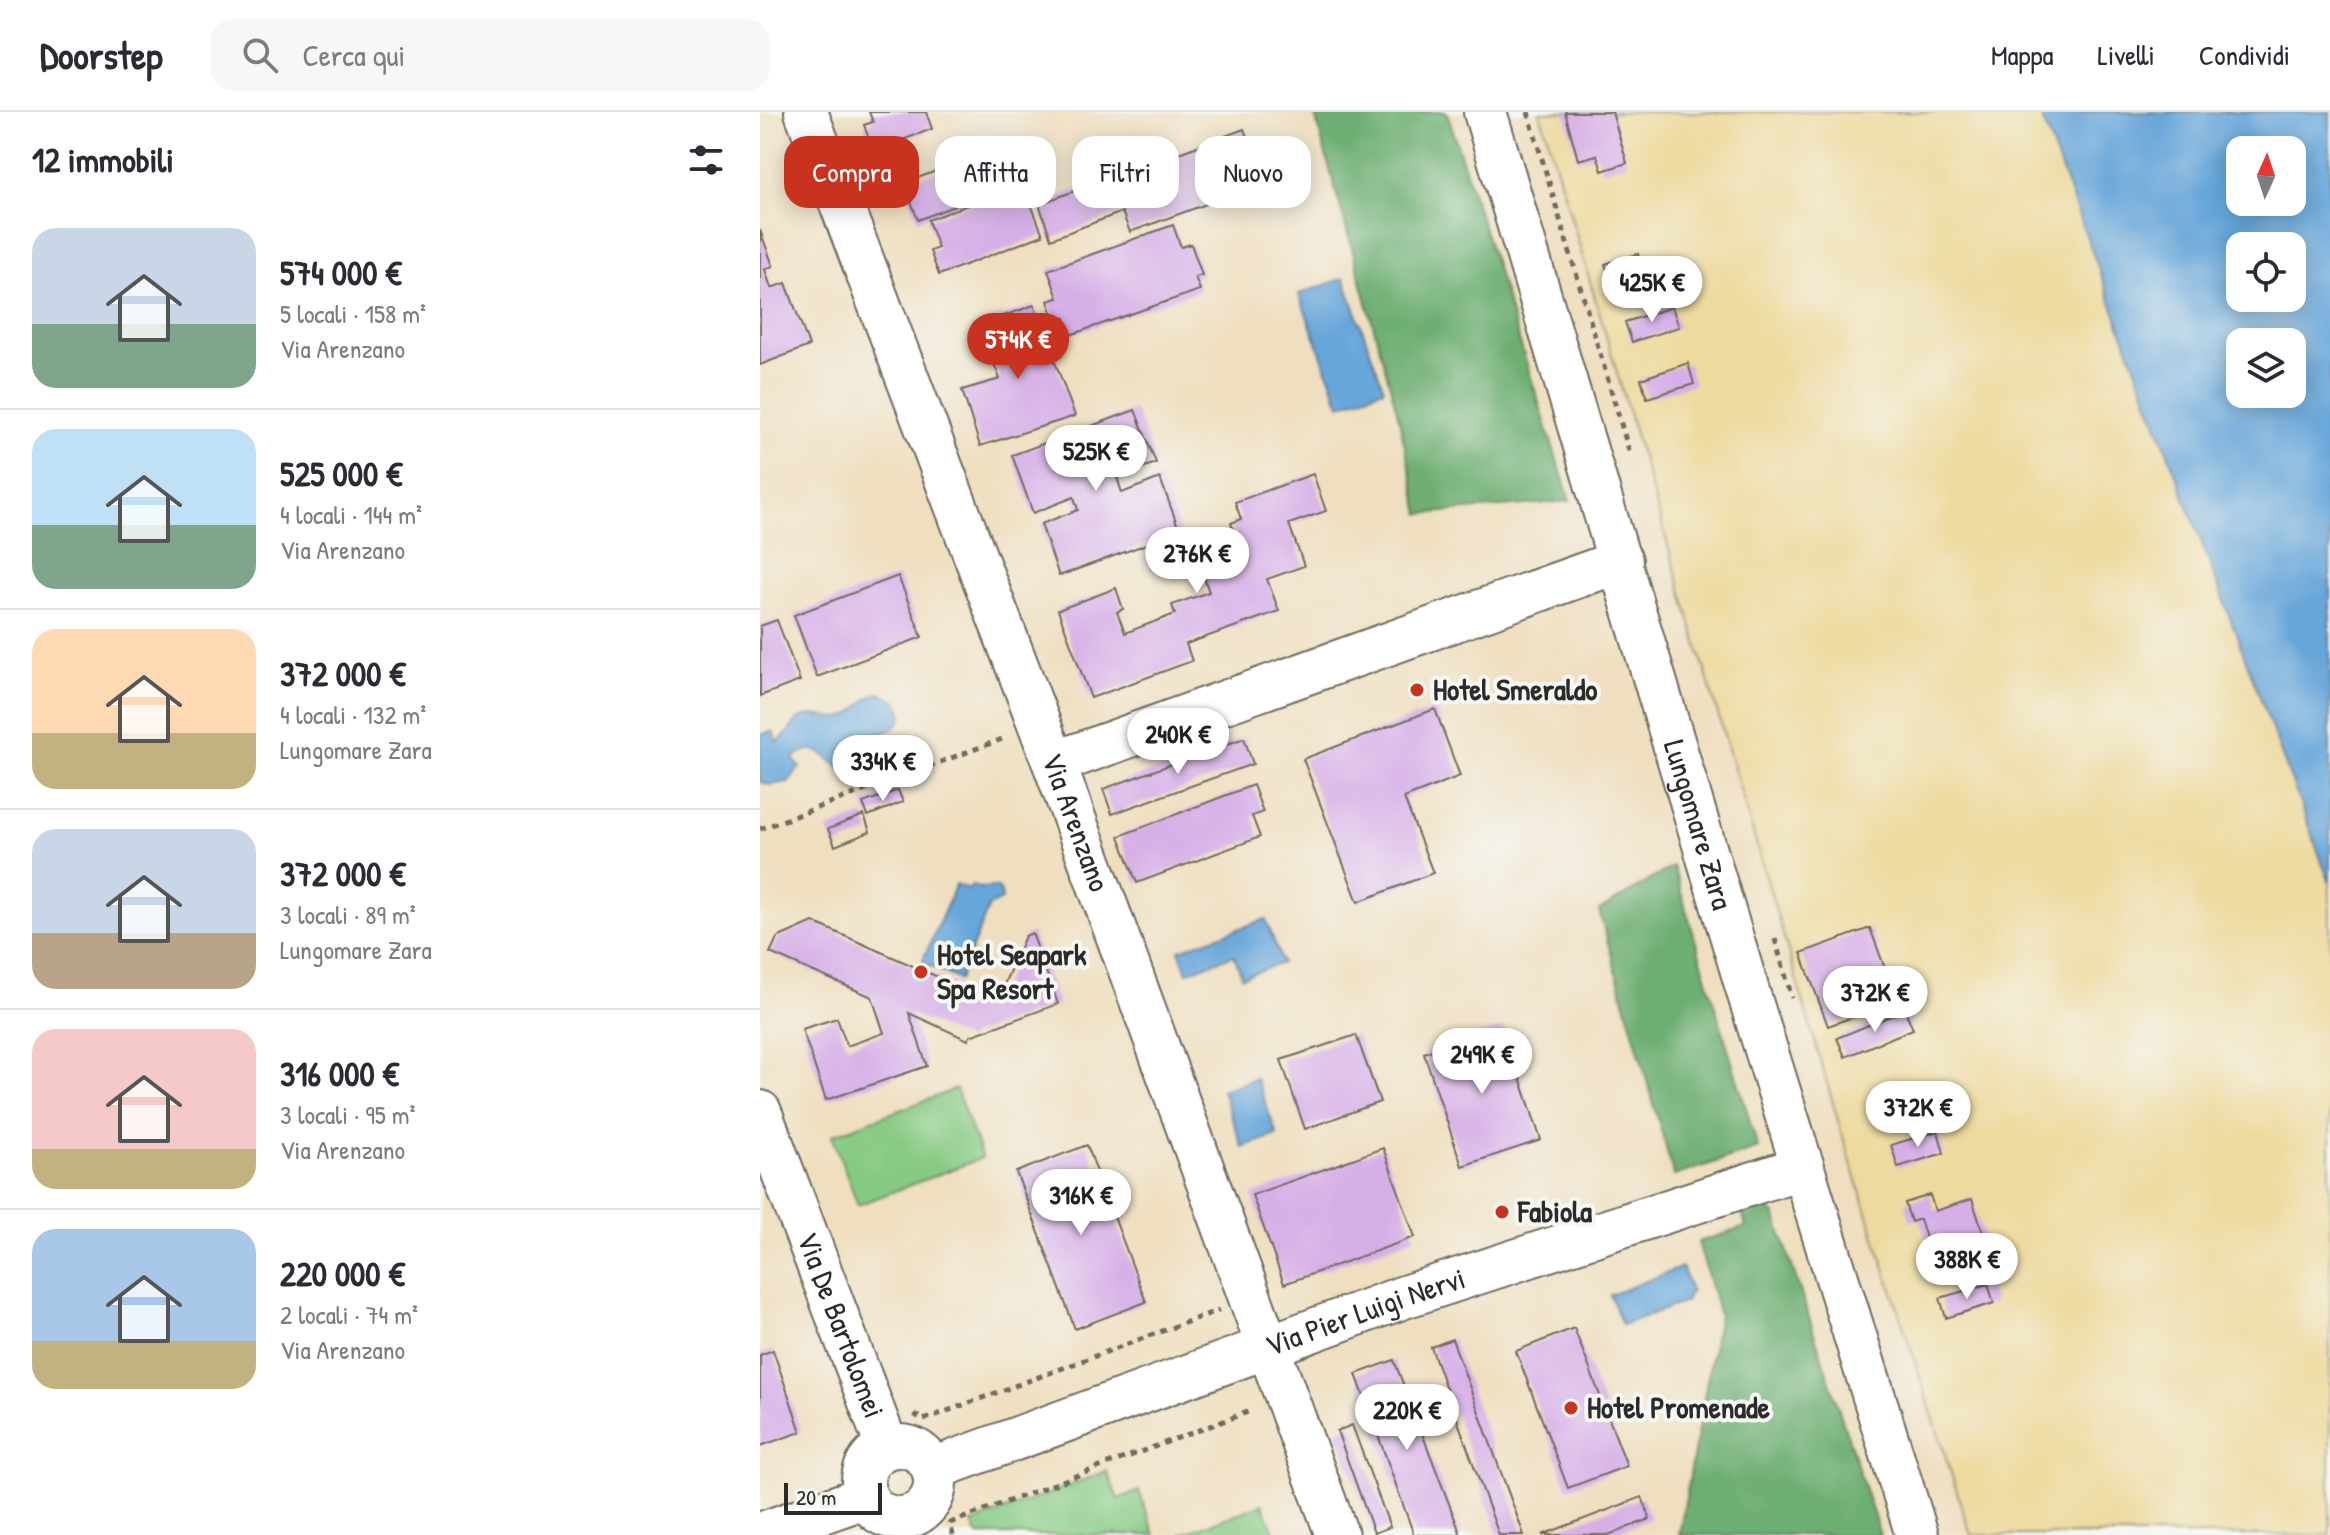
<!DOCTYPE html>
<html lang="it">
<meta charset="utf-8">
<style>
:root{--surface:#fff;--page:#f7f7f7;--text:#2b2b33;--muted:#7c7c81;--line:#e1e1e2;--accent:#c8321e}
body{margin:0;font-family:"Patrick Hand",sans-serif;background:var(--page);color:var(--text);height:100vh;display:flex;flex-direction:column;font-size:30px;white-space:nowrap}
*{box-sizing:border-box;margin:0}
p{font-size:26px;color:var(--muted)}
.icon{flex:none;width:44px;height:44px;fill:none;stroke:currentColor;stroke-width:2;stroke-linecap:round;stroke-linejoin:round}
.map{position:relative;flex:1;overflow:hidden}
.drawer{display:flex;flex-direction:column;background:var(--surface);width:760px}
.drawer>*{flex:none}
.hud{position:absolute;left:24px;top:24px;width:760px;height:72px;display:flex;gap:16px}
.needle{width:52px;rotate:3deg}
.buttons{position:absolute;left:1466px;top:24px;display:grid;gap:16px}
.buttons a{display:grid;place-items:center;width:80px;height:80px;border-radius:16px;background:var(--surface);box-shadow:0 4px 20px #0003;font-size:40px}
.scale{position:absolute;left:24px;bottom:20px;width:98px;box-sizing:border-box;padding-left:8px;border:4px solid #2b2b2b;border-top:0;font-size:22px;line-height:28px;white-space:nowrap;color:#2b2b2b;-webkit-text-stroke:6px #f6f6f2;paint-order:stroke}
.price{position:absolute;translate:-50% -68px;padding:0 18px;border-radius:28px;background:#fff;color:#222;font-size:26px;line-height:52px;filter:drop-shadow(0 2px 4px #0008)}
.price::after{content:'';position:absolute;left:50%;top:48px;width:24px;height:18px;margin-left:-12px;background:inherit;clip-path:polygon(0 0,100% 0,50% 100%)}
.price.active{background:var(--accent);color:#fff}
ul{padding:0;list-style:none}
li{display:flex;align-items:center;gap:24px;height:200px;padding:0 32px}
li+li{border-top:2px solid var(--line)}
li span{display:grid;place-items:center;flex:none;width:224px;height:160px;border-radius:24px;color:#555}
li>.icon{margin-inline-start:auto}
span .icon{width:96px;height:96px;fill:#fffc;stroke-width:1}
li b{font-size:34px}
h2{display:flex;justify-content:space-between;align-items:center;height:96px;padding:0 32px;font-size:34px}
.chip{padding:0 28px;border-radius:24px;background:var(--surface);box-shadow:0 4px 20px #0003;font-size:28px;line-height:72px}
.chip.active{background:var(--accent);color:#fff}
header{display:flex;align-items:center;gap:48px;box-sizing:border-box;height:112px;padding:0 40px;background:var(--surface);border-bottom:2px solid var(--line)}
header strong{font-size:38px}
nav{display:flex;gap:44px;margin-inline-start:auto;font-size:28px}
.search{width:560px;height:72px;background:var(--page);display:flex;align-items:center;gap:20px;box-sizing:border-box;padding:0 28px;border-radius:24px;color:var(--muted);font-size:30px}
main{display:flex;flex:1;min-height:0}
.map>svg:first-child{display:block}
.green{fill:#87ca84;stroke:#597a58;stroke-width:2}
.forest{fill:#6dae72;stroke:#4c6c4e;stroke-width:2}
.sand{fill:#eeda9e;stroke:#8c8264;stroke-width:2}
.water{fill:#66a6d9;stroke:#486882;stroke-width:2;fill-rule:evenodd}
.building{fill:#d7afe7}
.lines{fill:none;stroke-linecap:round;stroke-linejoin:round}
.minor-casing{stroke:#706a5f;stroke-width:46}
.path{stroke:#706a5f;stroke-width:5;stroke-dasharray:6 6;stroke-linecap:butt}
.minor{stroke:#fff;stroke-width:42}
.poi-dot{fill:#c8321e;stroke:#f6f6f2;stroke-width:3}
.labels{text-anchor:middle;stroke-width:8;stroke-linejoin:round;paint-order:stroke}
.poi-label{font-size:30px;font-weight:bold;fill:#2b2b2b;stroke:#f6f6f2;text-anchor:start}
.street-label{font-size:30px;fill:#2b2b2b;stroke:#f6f6f2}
</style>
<header>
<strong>Doorstep</strong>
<div class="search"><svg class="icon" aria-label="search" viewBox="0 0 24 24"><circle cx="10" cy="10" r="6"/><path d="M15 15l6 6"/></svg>Cerca qui</div>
<nav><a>Mappa</a><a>Livelli</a><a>Condividi</a></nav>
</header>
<main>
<section class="drawer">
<h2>12 immobili<svg class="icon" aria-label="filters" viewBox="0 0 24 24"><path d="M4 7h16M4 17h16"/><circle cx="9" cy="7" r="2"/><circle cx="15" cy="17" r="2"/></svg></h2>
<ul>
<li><span style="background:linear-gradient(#c9d6e8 60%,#7fa58c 0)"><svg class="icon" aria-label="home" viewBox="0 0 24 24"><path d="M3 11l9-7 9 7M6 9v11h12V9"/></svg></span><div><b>574 000 €</b><p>5 locali · 158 m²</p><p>Via Arenzano</p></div></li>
<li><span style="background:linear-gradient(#bfe0f5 60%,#7fa58c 0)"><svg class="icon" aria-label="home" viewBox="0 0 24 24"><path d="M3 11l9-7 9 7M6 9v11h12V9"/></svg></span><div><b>525 000 €</b><p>4 locali · 144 m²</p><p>Via Arenzano</p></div></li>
<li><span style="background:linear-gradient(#ffd9b3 65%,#c2b280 0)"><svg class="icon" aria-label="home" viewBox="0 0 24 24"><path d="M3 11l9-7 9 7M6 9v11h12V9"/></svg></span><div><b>372 000 €</b><p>4 locali · 132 m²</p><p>Lungomare Zara</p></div></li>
<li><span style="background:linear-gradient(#c9d6e8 65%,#b9a48a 0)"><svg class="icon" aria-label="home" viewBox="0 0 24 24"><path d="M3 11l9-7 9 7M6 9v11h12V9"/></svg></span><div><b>372 000 €</b><p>3 locali · 89 m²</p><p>Lungomare Zara</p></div></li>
<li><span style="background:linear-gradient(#f6c9c9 75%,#c2b280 0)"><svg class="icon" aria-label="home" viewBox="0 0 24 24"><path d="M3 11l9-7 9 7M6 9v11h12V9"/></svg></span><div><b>316 000 €</b><p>3 locali · 95 m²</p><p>Via Arenzano</p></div></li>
<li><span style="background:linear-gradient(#a9c7e8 70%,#c2b280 0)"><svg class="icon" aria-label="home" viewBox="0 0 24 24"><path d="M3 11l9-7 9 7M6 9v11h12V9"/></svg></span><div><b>220 000 €</b><p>2 locali · 74 m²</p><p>Via Arenzano</p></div></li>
</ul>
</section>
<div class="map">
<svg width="1570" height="1423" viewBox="0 0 1570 1423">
<rect width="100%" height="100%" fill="#f6f6f2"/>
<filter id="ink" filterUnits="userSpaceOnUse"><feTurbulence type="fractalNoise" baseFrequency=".0125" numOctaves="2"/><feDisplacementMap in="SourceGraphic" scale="16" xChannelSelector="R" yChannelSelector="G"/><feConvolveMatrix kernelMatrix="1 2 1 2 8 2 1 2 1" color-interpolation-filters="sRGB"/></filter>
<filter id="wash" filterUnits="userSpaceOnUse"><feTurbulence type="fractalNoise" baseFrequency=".006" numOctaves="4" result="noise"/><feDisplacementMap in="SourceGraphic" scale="32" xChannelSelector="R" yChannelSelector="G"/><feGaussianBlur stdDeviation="1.8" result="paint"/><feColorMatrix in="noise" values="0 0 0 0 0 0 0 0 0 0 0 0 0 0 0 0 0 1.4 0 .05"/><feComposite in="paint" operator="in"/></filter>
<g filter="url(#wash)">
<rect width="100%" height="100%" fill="#efdfc0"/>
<path class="green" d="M 196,977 L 222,1046 L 98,1093 L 72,1023 Z
M 347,1359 L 358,1387 L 379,1379 L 395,1423 L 217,1423 L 212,1411 Z
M 503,1392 L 515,1423 L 420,1423 Z"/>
<path class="forest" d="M 554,0 L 687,0 L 810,389 L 660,402 L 637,299 Z
M 913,754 L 998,1036 L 914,1064 L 839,799 Z
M 1006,1095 L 1015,1102 L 1120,1423 L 919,1423 L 959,1203 L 938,1130 L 986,1115 L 982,1100 Z"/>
<path class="sand" d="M 780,0 L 1280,0 L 1570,771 L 1570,1423 L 1211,1423 L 1085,1032 Z"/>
<path class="water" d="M 1280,0 L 1570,0 L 1570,771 L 1283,9 ZM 1480,38 L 1532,38 L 1532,90 L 1480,90 ZM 1480,134 L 1532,134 L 1532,186 L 1480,186 ZM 1480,230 L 1532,230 L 1532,282 L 1480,282 Z
M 584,166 L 624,277 L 580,293 L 539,182 Z
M 120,581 L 137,590 C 155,616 121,617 109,629 C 101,636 100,648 93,656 L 84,657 C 64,648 56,625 33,647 L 40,655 L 28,670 L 10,673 L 0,670 L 0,623 L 13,619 L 17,630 C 28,625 30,614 39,607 C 53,597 69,610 84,605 C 100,600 104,583 120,581 Z
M 196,772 L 208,777 L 212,773 L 220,776 L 237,775 L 241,780 L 242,788 L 229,794 L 199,868 L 162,850 Z
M 506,807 L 522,851 L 482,865 L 474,843 L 427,860 L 419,838 Z
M 496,966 L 517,1023 L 482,1035 L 462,978 Z
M 922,1155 L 931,1179 L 925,1190 L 862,1213 L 850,1183 Z"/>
<g id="blocks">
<path class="building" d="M 109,0 L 166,0 L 172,17 L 113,39 L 104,13 L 113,10 Z
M 805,0 L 852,0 L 867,51 L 842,59 L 837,43 L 818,48 Z
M 484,17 L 504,71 L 370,120 L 362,100 L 291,127 L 279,92 Z
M 203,49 L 217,85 L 158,108 L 144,71 Z
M 263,72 L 283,123 L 179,163 L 170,139 L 178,136 L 168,108 Z
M 413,113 L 421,135 L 431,132 L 442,163 L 435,165 L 440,178 L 310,223 L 305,206 L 295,209 L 288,189 L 298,186 L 288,158 Z
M 0,118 L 13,154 L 5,157 L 11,176 L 26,171 L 49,234 L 0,253 Z
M 878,142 L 885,165 L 853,175 L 845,152 Z
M 274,193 L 315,304 L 220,334 L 202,278 L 240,267 L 219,213 Z
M 912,195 L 919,215 L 872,230 L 865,210 Z
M 928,251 L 934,272 L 887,286 L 881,267 Z
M 375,298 L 396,351 L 357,365 L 362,381 L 400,366 L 420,420 L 299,464 L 281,412 L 318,398 L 314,385 L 273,401 L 252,343 Z
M 553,362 L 566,399 L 529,412 L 544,454 L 507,467 L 519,499 L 426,532 L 432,549 L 331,586 L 298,498 L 356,476 L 363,497 L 357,500 L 365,521 L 415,502 L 412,493 L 449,480 L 442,460 L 451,457 L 445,440 L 477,428 L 471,411 L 481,407 L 475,390 Z
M 138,464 L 162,525 L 57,565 L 34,503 Z
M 17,508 L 40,569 L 0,584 L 0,514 Z
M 675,597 L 700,664 L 644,686 L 673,761 L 598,790 L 543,647 Z
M 484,626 L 493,652 L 352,702 L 343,677 Z
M 493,673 L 503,700 L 492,704 L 500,725 L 377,771 L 359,724 Z
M 138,678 L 143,690 L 108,704 L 103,691 Z
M 104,703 L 110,720 L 75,734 L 68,717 Z
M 53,810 L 221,884 L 242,877 L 265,824 L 272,821 L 298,892 L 210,924 L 208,928 L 149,901 L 167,954 L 66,988 L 42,917 L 77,906 L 87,934 L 124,921 L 112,885 L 10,841 L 17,826 Z
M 1110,816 L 1137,889 L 1068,914 L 1041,841 Z
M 1145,898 L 1153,917 L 1085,945 L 1077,926 Z
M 743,915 L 781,1028 L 702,1054 L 664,941 Z
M 596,923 L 620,990 L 545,1017 L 521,948 Z
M 1178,1019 L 1184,1041 L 1138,1055 L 1131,1033 Z
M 327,1033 L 386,1190 L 315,1217 L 256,1060 Z
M 623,1036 L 655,1125 L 524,1172 L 492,1083 Z
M 1170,1083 L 1175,1099 L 1212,1087 L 1227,1134 L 1167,1154 L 1161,1136 L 1168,1133 L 1160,1107 L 1151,1110 L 1145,1091 Z
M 1228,1172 L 1234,1191 L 1186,1206 L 1180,1186 Z
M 814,1216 L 867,1354 L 808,1376 L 756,1239 Z
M 692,1227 L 764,1423 L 739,1423 L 671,1235 Z
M 13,1238 L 41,1320 L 0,1334 L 0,1243 Z
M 634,1248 L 701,1423 L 654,1423 L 596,1262 Z
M 592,1313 L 630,1415 L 614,1421 L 577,1319 Z
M 882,1385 L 890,1407 L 848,1423 L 782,1423 Z"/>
</g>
</g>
<g filter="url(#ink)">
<use href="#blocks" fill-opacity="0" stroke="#706a5f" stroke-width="2"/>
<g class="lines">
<g class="minor-casing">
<g id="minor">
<path id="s1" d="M 46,0 L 294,651 L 577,1423"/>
<path id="s2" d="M 725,0 L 990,886 L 1157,1423"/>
<path d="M 294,651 L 861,449"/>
<path id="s3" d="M 0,1000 L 127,1335"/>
<circle cx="139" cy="1370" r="36"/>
<path id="s4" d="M 173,1357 L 644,1185 L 1043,1055"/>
<path d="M 0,1422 L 105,1385"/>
</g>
</g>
<path class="path" d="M 768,0 L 870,342
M 0,717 L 245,626
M 1015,827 L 1032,886
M 154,1302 L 163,1308 L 459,1198
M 193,1423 L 190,1411 L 493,1298"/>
<use href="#minor" class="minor"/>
</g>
</g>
<g class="poi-dot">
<circle cx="657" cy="578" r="8"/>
<circle cx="161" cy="860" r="8"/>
<circle cx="742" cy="1100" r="8"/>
<circle cx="811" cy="1296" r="8"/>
</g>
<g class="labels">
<g class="poi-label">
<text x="673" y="588">Hotel Smeraldo</text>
<text x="177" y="853">Hotel Seapark<tspan x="177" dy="34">Spa Resort</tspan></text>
<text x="758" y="1110">Fabiola</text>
<text x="827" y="1306">Hotel Promenade</text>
</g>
<g class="street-label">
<text dy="10" stroke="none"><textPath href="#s1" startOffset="760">Via Arenzano</textPath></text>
<text dy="10" stroke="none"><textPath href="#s2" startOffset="744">Lungomare Zara</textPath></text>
<text dy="10" stroke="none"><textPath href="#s4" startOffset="460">Via Pier Luigi Nervi</textPath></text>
<text dy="10" stroke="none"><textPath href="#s3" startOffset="228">Via De Bartolomei</textPath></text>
</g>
</g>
</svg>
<div class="buttons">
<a><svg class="needle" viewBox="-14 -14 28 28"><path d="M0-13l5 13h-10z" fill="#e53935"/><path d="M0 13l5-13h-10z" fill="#7c7c81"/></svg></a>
<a><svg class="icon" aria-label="locate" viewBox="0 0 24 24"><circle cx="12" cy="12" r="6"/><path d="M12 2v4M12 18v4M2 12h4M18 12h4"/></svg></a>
<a><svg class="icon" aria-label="layers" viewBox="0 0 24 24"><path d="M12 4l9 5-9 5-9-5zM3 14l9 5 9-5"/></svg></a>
</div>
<div class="scale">20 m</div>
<b class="price" style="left:892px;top:212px">425K €</b>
<b class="price active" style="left:258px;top:269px">574K €</b>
<b class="price" style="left:336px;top:381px">525K €</b>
<b class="price" style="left:437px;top:483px">276K €</b>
<b class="price" style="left:418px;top:664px">240K €</b>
<b class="price" style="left:123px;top:691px">334K €</b>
<b class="price" style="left:1115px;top:922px">372K €</b>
<b class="price" style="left:722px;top:984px">249K €</b>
<b class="price" style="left:1158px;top:1037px">372K €</b>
<b class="price" style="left:321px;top:1125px">316K €</b>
<b class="price" style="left:1207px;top:1189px">388K €</b>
<b class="price" style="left:647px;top:1340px">220K €</b>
<div class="hud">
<a class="chip active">Compra</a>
<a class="chip">Affitta</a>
<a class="chip">Filtri</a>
<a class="chip">Nuovo</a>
</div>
</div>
</main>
